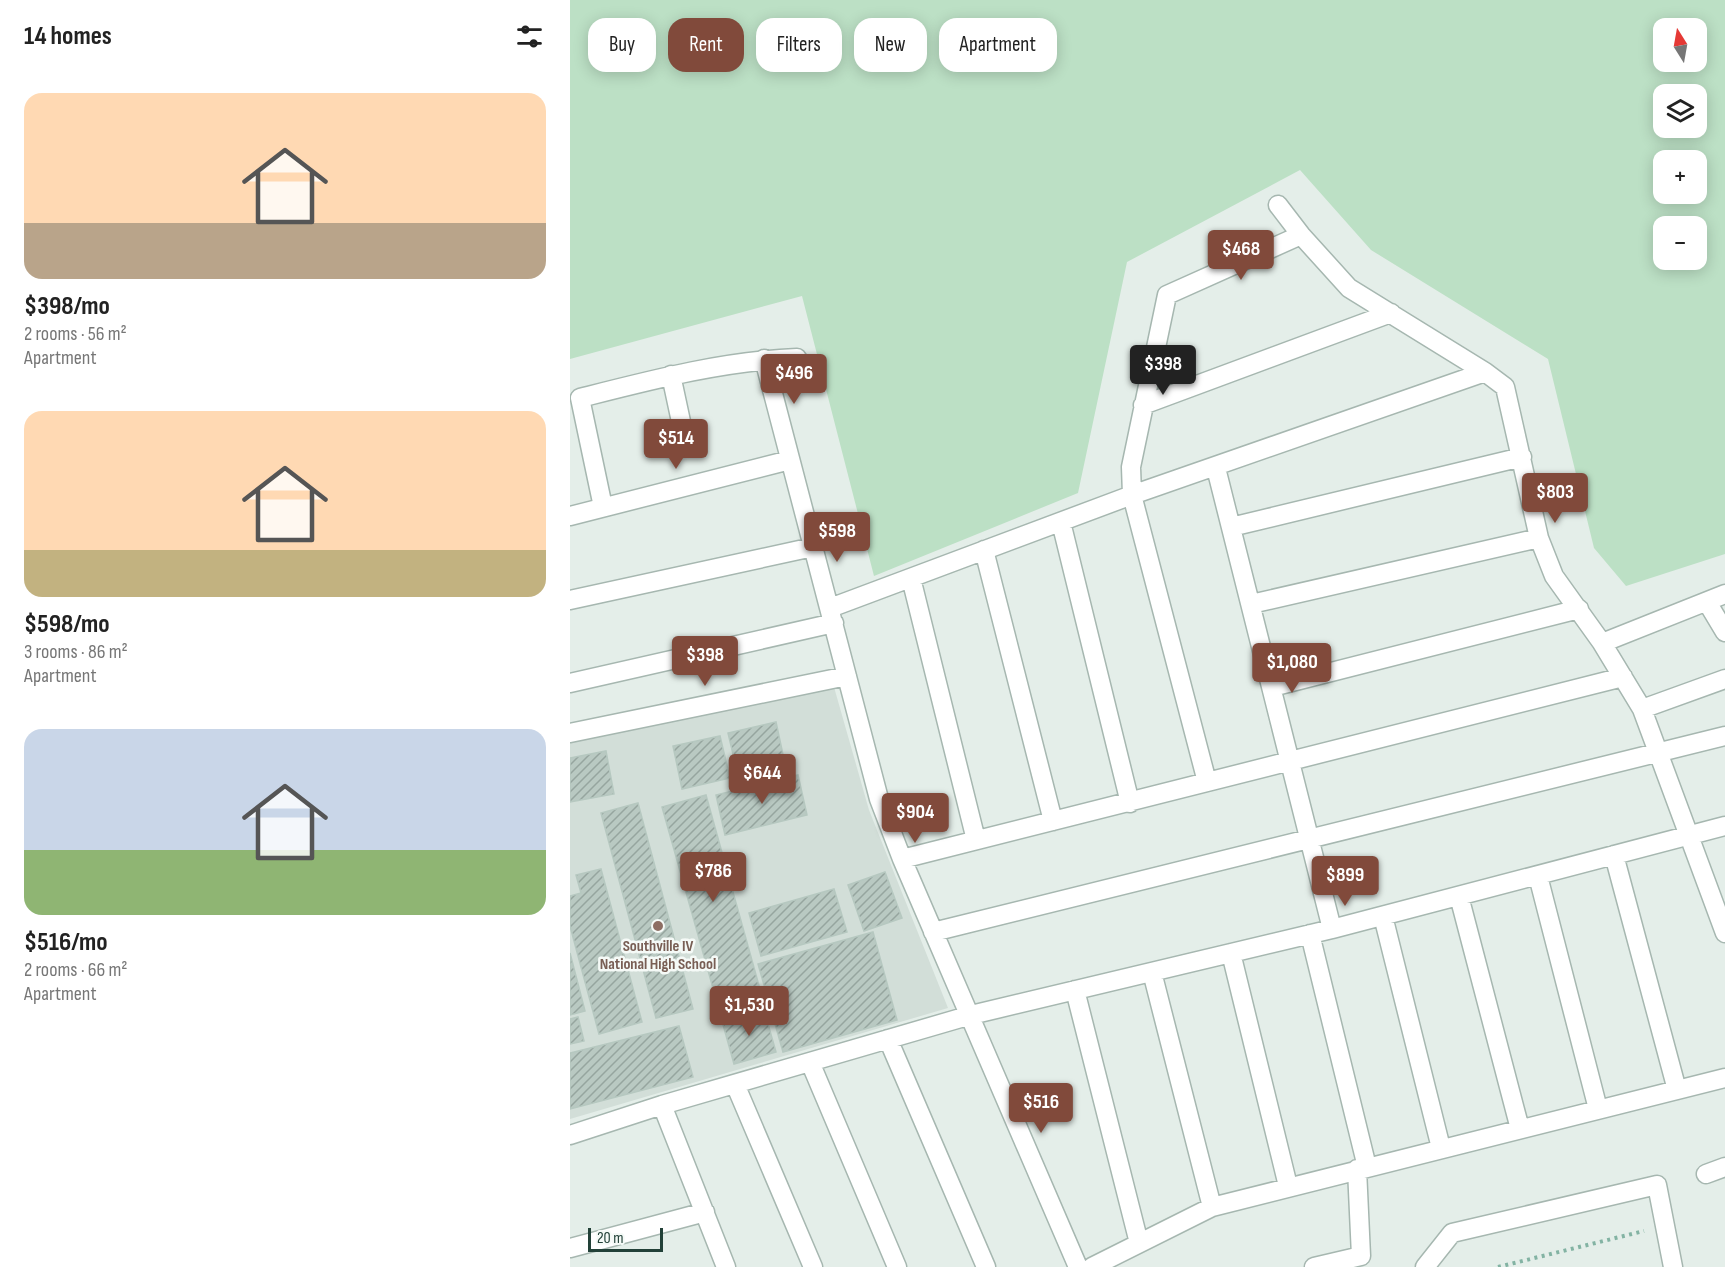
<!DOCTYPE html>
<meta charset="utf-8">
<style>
:root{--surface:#fff;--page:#f6f6f6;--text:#222;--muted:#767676;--accent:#814a3b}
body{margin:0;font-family:"Sofia Sans Condensed",sans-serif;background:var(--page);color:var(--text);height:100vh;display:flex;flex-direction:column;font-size:22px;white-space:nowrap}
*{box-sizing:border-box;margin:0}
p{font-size:20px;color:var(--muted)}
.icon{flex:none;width:33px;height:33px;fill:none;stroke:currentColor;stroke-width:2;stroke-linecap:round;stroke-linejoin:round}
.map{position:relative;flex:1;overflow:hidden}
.details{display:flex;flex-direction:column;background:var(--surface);width:570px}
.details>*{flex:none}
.banner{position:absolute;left:18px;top:18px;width:570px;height:54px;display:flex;gap:12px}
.needle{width:39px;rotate:349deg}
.buttons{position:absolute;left:1083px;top:18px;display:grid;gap:12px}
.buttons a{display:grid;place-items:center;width:54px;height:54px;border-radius:12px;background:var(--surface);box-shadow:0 3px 15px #0003;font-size:30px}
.scale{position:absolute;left:18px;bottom:15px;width:75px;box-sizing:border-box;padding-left:6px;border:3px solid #224138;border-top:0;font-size:16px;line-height:21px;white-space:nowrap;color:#224138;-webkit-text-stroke:4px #f5faf7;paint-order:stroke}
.price{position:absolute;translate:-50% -51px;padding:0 14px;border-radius:6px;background:var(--accent);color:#fff;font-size:20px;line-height:39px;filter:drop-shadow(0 2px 3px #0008)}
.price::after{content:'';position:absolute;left:50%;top:36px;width:18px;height:14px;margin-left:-9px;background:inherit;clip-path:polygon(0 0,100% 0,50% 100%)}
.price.active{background:#222;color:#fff}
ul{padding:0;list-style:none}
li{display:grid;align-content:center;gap:12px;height:318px;padding:0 24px}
li span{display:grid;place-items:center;height:186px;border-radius:18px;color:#555}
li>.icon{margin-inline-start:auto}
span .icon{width:108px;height:108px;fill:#fffc;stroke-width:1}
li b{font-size:26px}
h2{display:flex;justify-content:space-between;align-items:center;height:72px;padding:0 24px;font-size:26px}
.chip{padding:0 21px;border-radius:18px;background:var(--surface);box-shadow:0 3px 15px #0003;font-size:21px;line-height:54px}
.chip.active{background:var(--accent);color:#fff}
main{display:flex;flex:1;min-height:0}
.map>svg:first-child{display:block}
.built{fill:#d2ded8}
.grass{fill:#bce0c5;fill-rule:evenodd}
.building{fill:url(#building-hatch);stroke:#b6c8c0;stroke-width:1.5}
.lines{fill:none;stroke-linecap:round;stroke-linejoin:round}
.minor-casing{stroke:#a6b7b0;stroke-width:21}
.path{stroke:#83b3a3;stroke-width:4;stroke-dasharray:3 4.5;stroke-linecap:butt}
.minor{stroke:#fff;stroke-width:18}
.education-dot{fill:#8d6e63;stroke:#f5faf7;stroke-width:2}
.labels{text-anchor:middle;stroke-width:5;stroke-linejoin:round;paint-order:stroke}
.education-label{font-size:16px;font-weight:bold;fill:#785e54;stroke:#f5faf7}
</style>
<main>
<section class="details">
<h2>14 homes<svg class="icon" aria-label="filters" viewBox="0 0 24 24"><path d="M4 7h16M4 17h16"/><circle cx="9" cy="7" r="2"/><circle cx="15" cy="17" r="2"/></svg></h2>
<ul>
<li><span style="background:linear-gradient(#ffd9b3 70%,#b9a48a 0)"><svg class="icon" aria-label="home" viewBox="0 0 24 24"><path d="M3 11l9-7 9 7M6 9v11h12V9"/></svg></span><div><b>$398/mo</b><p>2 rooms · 56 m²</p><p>Apartment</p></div></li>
<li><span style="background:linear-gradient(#ffd9b3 75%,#c2b280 0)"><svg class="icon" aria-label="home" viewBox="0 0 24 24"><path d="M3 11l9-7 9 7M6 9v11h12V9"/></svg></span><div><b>$598/mo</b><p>3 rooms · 86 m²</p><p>Apartment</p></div></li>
<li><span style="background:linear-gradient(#c9d6e8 65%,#8fb573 0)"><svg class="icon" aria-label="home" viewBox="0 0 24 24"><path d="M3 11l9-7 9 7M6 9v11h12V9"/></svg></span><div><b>$516/mo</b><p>2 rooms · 66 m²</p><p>Apartment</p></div></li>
</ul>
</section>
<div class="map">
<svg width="1155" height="1267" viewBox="0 0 1155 1267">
<defs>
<pattern id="building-hatch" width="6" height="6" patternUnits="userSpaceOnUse" patternTransform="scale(1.5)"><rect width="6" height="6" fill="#b9c9c2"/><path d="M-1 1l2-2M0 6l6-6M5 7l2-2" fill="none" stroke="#96a59f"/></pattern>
</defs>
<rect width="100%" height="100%" fill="#e4eee9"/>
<path class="built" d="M 262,680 L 299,810 L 378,1008 L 0,1119 L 0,741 Z"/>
<path class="grass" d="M 0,0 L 1155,0 L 1155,554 L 1056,586 L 1024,548 L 978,359 L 801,250 L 730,170 L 557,262 L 508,493 L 304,576 L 232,296 L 0,359 ZM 1094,28 L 1126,28 L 1126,62 L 1094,62 ZM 1094,94 L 1126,94 L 1126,128 L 1094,128 ZM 1094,160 L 1126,160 L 1126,194 L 1094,194 ZM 1094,226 L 1126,226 L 1126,260 L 1094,260 Z"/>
<path class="building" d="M 206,722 L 215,764 L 168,775 L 158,733 Z
M 150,736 L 160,778 L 112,789 L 103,746 Z
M 36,751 L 44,794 L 0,802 L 0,758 Z
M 228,775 L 237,815 L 155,835 L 146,795 Z
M 136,795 L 193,1000 L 150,1013 L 92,807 Z
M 68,803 L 123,1009 L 86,1018 L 31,813 Z
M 31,869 L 72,1022 L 29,1034 L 0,926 L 0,896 L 11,893 L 6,875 Z
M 315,872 L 332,918 L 294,931 L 278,885 Z
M 264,889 L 277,932 L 191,956 L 179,913 Z
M 303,932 L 327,1020 L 213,1052 L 188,964 Z
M 0,953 L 15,1011 L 0,1015 Z
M 194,1010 L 206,1052 L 164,1064 L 152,1021 Z
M 8,1017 L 14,1041 L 0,1044 L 0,1019 Z
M 109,1026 L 123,1077 L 0,1109 L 0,1053 Z"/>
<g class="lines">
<g class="minor-casing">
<path id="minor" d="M 708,205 L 731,235 L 779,288 L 915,372 L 935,387 L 969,538 L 984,576 L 1032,643 L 1072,709 L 1155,933
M 194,359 L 309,799 L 332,859 L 508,1267
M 101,375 L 113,431
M 573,405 L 821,313
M 646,468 L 762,929
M 33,507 L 10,398 C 81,380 153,361 227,358
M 0,516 L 220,460
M 491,522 L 560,803
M 661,527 L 952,457
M 414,550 L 483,821
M 341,578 L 406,840
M 0,600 L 243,547
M 1137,602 L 1155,632
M 681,604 L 969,538
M 260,608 L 562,495 L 915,372
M 1032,643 L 1155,594
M 0,683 L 264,623
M 702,687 L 1009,609
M 1072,709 L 1155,679
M 0,733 L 277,676
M 637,782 L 562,495 L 561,467 L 597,295 L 731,235
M 1044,855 L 1107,1090
M 332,859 L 1053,677
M 968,876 L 1028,1109
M 889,896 L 950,1129
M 813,916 L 871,1148
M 363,932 L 1155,736
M 740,934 L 797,1167
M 661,953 L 718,1186
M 582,972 L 642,1207
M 505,990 L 569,1243
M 318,1039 L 416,1267
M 240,1062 L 327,1267
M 165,1084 L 243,1267
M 92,1105 L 156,1267
M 0,1135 L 92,1105 L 401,1015 L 762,929 L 1155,826
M 1136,1174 L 1155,1167
M 0,1248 L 135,1212
M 522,1267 L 642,1207 L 1155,1078
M 744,1267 L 791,1256 L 787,1169
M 855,1267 L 882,1233 L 1087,1185 L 1103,1267"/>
</g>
<path class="path" d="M 928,1267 L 1074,1231"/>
<use href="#minor" class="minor"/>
</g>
<circle class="education-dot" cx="88" cy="926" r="6"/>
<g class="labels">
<g class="education-label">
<text x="88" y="951">Southville IV<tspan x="88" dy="18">National High School</tspan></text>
</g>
</g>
</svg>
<div class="buttons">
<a><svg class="needle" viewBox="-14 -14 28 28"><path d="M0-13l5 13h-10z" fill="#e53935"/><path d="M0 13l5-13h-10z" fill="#767676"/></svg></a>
<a><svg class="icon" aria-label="layers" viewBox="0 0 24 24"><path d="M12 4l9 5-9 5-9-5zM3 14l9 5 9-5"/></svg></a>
<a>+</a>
<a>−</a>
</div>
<div class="scale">20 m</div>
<b class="price" style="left:671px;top:281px">$468</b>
<b class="price active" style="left:593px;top:396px">$398</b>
<b class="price" style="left:224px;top:405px">$496</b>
<b class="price" style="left:106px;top:470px">$514</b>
<b class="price" style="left:985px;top:524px">$803</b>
<b class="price" style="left:267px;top:563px">$598</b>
<b class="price" style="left:135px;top:687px">$398</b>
<b class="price" style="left:722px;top:694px">$1,080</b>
<b class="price" style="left:192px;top:805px">$644</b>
<b class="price" style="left:345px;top:844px">$904</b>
<b class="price" style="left:143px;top:903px">$786</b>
<b class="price" style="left:775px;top:907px">$899</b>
<b class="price" style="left:179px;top:1037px">$1,530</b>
<b class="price" style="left:471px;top:1134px">$516</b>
<div class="banner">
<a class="chip">Buy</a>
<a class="chip active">Rent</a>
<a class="chip">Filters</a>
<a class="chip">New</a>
<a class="chip">Apartment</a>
</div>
</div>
</main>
